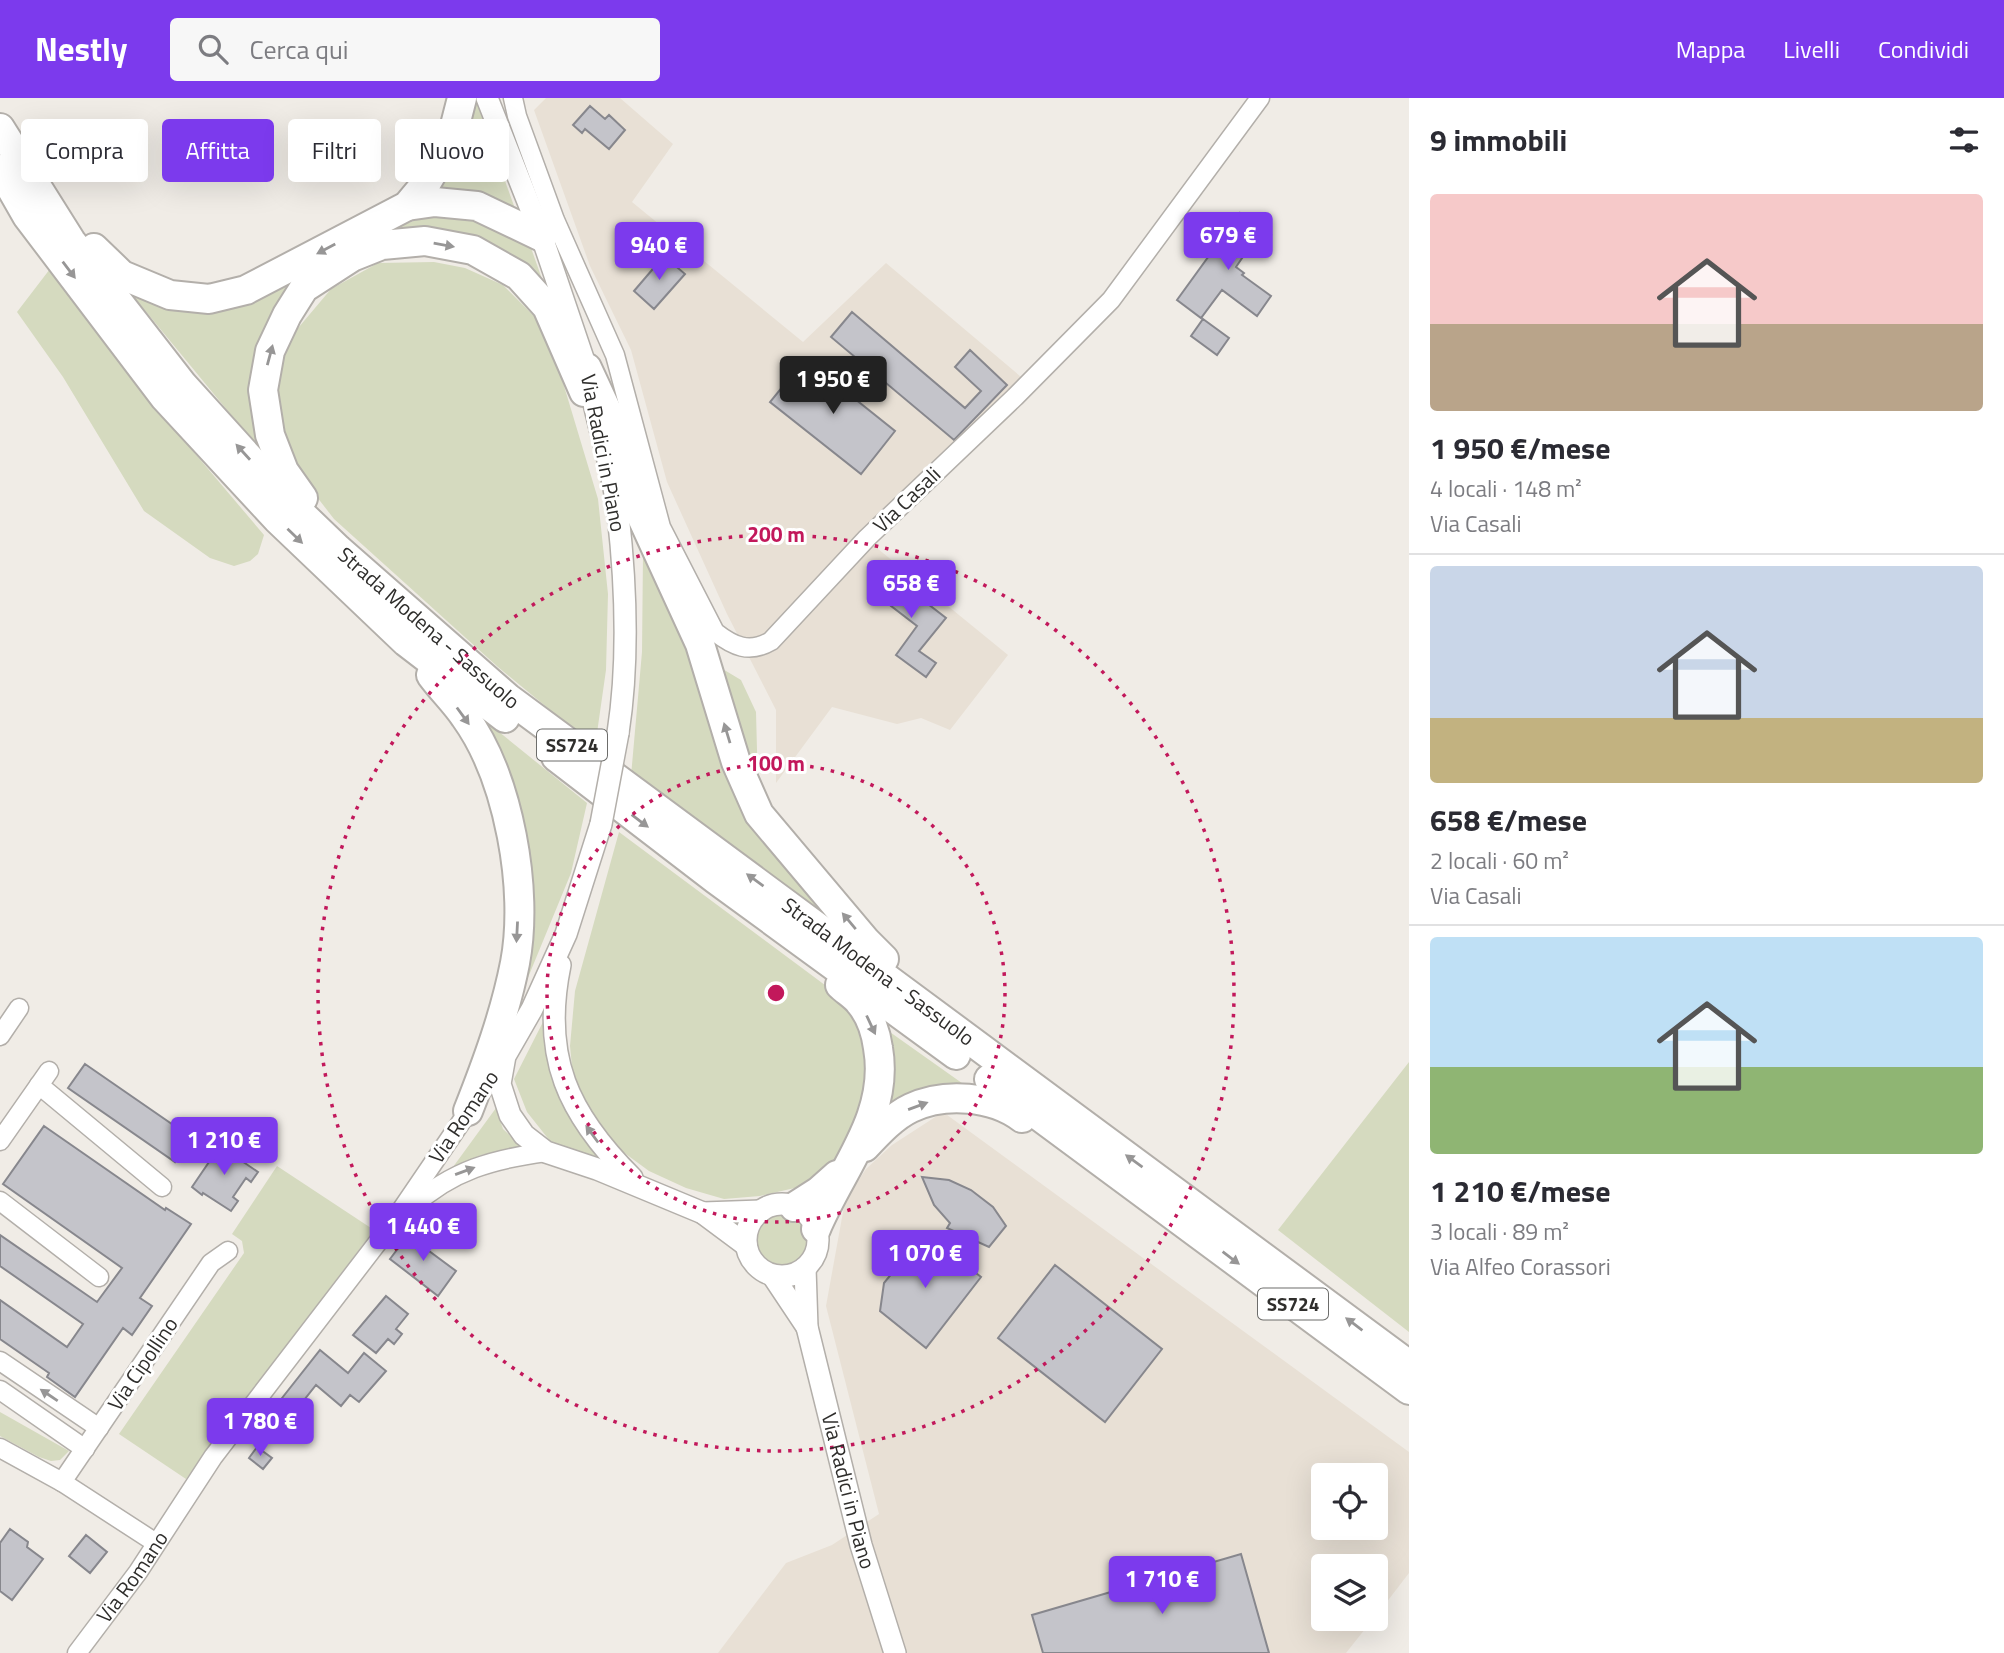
<!DOCTYPE html>
<html lang="it">
<meta charset="utf-8">
<style>
:root{--surface:#fff;--page:#f7f7f7;--text:#2b2b33;--muted:#7c7c81;--line:#e1e1e2;--accent:#7c3aed}
body{margin:0;font-family:"Titillium Web",sans-serif;background:var(--page);color:var(--text);height:100vh;display:flex;flex-direction:column;font-size:26px;white-space:nowrap}
*{box-sizing:border-box;margin:0}
p{font-size:23px;color:var(--muted)}
.icon{flex:none;width:38px;height:38px;fill:none;stroke:currentColor;stroke-width:2;stroke-linecap:round;stroke-linejoin:round}
.map{position:relative;flex:1;overflow:hidden}
.panel{display:flex;flex-direction:column;background:var(--surface);width:595px}
.panel>*{flex:none}
.hud{position:absolute;left:21px;top:21px;width:665px;height:63px;display:flex;gap:14px}
.controls{position:absolute;left:1311px;top:1365px;display:grid;gap:14px}
.controls a{display:grid;place-items:center;width:77px;height:77px;border-radius:7px;background:var(--surface);box-shadow:0 7px 28px #0002;font-size:35px}
.price{position:absolute;translate:-50% -60px;padding:0 16px;border-radius:7px;background:var(--accent);color:#fff;font-size:23px;line-height:46px;filter:drop-shadow(0 2px 4px #0008)}
.price::after{content:'';position:absolute;left:50%;top:42px;width:21px;height:16px;margin-left:-10px;background:inherit;clip-path:polygon(0 0,100% 0,50% 100%)}
.price.selected{background:#222;color:#fff}
ul{padding:0;list-style:none}
li{display:grid;align-content:center;gap:14px;height:371px;padding:0 21px}
li+li{border-top:2px solid var(--line)}
li span{display:grid;place-items:center;height:217px;border-radius:7px;color:#555}
li>.icon{margin-inline-start:auto}
span .icon{width:126px;height:126px;fill:#fffc;stroke-width:1}
li b{font-size:30px}
h2{display:flex;justify-content:space-between;align-items:center;height:84px;padding:0 21px;font-size:30px}
.tag{padding:0 24px;border-radius:7px;background:var(--surface);box-shadow:0 7px 28px #0002;font-size:24px;line-height:63px}
.tag.selected{background:var(--accent);color:#fff}
header{display:flex;align-items:center;gap:42px;box-sizing:border-box;height:98px;padding:0 35px;background:var(--accent);color:#fff}
header strong{font-size:33px}
nav{display:flex;gap:38px;margin-inline-start:auto;font-size:24px}
.search{width:490px;height:63px;background:var(--page);display:flex;align-items:center;gap:18px;box-sizing:border-box;padding:0 24px;border-radius:7px;color:var(--muted);font-size:26px}
main{display:flex;flex:1;min-height:0}
.map>svg:first-child{display:block}
.built{fill:#e8e0d5;fill-rule:evenodd}
.green{fill:#d5dabf}
.building{fill:#c4c4ca;stroke:#87878d;stroke-width:2}
.lines{fill:none;stroke-linecap:round;stroke-linejoin:round}
.minor-casing{stroke:#b3afaa;stroke-width:21}
.tertiary-casing{stroke:#b3afaa;stroke-width:24}
.trunk-casing{stroke:#b3afaa;stroke-width:32}
.minor{stroke:#fff;stroke-width:18}
.tertiary{stroke:#fff;stroke-width:21}
.trunk{stroke:#fff;stroke-width:28}
.tertiary-bridge-casing{stroke:#b3afaa;stroke-width:24;stroke-linecap:butt}
.tertiary-bridge{stroke:#fff;stroke-width:21}
.oneway{fill:#979696}
.ring{fill:none;stroke:#c2185b;stroke-width:3.5;stroke-dasharray:3.5 7}
.labels{text-anchor:middle;stroke-width:6;stroke-linejoin:round;paint-order:stroke}
.shield{fill:#fff;stroke:#6d6d6b;stroke-width:2}
.shield-label{font-size:19px;font-weight:bold;fill:#2f2e2c}
.street-label{font-size:21px;fill:#2f2e2c;stroke:#fff}
.centre{fill:#c2185b;stroke:#fff;stroke-width:3.5}
.ring-label{font-size:21px;text-anchor:middle;font-weight:bold;fill:#c2185b;stroke:#fff;stroke-width:6;stroke-linejoin:round;paint-order:stroke}
</style>
<header>
<strong>Nestly</strong>
<div class="search"><svg class="icon" aria-label="search" viewBox="0 0 24 24"><circle cx="10" cy="10" r="6"/><path d="M15 15l6 6"/></svg>Cerca qui</div>
<nav><a>Mappa</a><a>Livelli</a><a>Condividi</a></nav>
</header>
<main>
<div class="map">
<svg width="1409" height="1555" viewBox="0 0 1409 1555">
<rect width="100%" height="100%" fill="#f0ece6"/>
<path class="built" d="M 546,0 L 620,0 L 673,46 L 632,104 L 803,244 L 886,165 L 1033,289 L 872,446 L 1008,557 L 950,632 L 921,620 L 897,626 L 832,609 L 776,685 L 776,612 L 727,516 L 667,384 L 631,252 L 590,168 L 534,12 Z
M 943,1014 L 1409,1354 L 1409,1475 L 1376,1518 L 1376,1468 L 1323,1468 L 1323,1521 L 1373,1521 L 1346,1555 L 718,1555 L 786,1465 L 832,1447 L 879,1416 L 826,1208 L 845,1103 L 866,1071 L 892,1047 ZM 1323,1377 L 1376,1377 L 1376,1430 L 1323,1430 Z"/>
<path class="green" d="M 475,0 L 518,119 L 432,97 C 457,64 464,40 475,0 Z
M 459,117 L 489,123 L 530,147 L 548,198 L 388,132 L 422,120 Z
M 434,164 L 465,170 L 503,187 L 535,219 L 558,268 L 598,401 L 608,496 L 606,572 L 595,649 L 498,569 L 334,421 L 300,377 L 281,341 L 276,288 L 288,242 L 331,191 L 378,165 Z
M 53,167 L 159,313 L 264,437 L 258,456 L 250,463 L 234,468 L 210,460 L 144,413 L 63,279 L 17,214 Z
M 294,185 L 257,249 L 249,301 L 264,357 L 129,193 L 226,210 Z
M 643,456 L 690,556 L 730,688 L 762,744 L 838,831 L 631,678 L 642,554 Z
M 716,567 L 741,582 L 756,614 L 758,689 Z
M 478,617 L 587,705 L 571,775 L 520,899 L 529,836 L 530,763 L 516,698 Z
M 619,734 L 841,899 L 863,937 L 870,981 L 858,1034 L 832,1069 L 799,1089 L 760,1098 L 724,1101 L 686,1090 L 649,1073 L 619,1051 L 592,1014 L 573,979 L 570,948 L 575,893 Z
M 544,922 L 551,974 L 571,1023 L 598,1060 L 550,1043 L 527,1014 L 514,981 Z
M 887,932 L 976,995 L 885,1021 Z
M 1409,964 L 1409,1234 L 1278,1132 Z
M 496,1010 L 503,1031 L 521,1048 L 481,1057 L 453,1069 Z
M 277,1068 L 374,1132 L 186,1381 L 119,1336 L 244,1155 L 242,1143 L 232,1136 Z
M752 1142a29 29 0 1 1 58 0a29 29 0 1 1-58 0Z
M 0,1314 L 69,1353 L 60,1362 L 51,1363 L 39,1359 L 0,1338 Z"/>
<path class="building" d="M 590,8 L 605,21 L 609,17 L 625,32 L 609,51 L 585,31 L 582,35 L 573,27 Z
M 1240,115 L 1271,137 L 1261,150 L 1253,144 L 1236,169 L 1244,175 L 1242,177 L 1271,198 L 1257,218 L 1222,192 L 1201,220 L 1177,202 Z
M 664,158 L 685,176 L 654,211 L 634,193 Z
M 852,214 L 965,310 L 981,293 L 955,269 L 970,252 L 1007,287 L 954,342 L 831,239 Z
M 1203,221 L 1229,240 L 1217,257 L 1191,238 Z
M 805,261 L 895,333 L 861,376 L 770,304 Z
M 884,472 L 946,520 L 919,553 L 936,565 L 926,579 L 896,557 L 917,528 L 869,491 Z
M 85,966 L 192,1040 L 175,1064 L 68,990 Z
M 44,1028 L 165,1112 L 166,1110 L 191,1126 L 140,1200 L 152,1208 L 132,1237 L 123,1230 L 75,1299 L 47,1279 L 49,1275 L 0,1241 L 0,1202 L 67,1249 L 83,1226 L 0,1168 L 0,1137 L 97,1204 L 122,1170 L 3,1086 Z
M 222,1045 L 232,1052 L 230,1055 L 258,1074 L 251,1084 L 246,1080 L 233,1099 L 238,1103 L 231,1113 L 203,1095 L 202,1097 L 192,1089 Z
M 922,1079 L 949,1082 L 971,1092 L 993,1109 L 1006,1128 L 989,1149 L 947,1130 L 950,1125 L 934,1107 Z
M 415,1128 L 428,1138 L 421,1147 L 456,1173 L 438,1198 L 390,1161 Z
M 908,1138 L 936,1161 L 944,1150 L 981,1179 L 926,1250 L 880,1213 L 884,1185 L 897,1169 L 889,1163 Z
M 1055,1167 L 1162,1251 L 1105,1324 L 998,1240 Z
M 386,1198 L 408,1216 L 396,1231 L 402,1236 L 394,1246 L 388,1241 L 376,1255 L 353,1237 Z
M 320,1252 L 348,1275 L 364,1255 L 386,1273 L 359,1304 L 350,1297 L 341,1308 L 316,1287 L 285,1326 L 271,1314 Z
M 257,1349 L 272,1360 L 263,1371 L 249,1360 Z
M 10,1431 L 28,1444 L 27,1449 L 43,1461 L 12,1502 L 0,1493 L 0,1445 Z
M 86,1437 L 107,1454 L 90,1475 L 69,1458 Z
M 1241,1456 L 1269,1555 L 1043,1555 L 1032,1517 Z"/>
<g class="lines">
<g class="minor-casing">
<g id="minor">
<path d="M 513,0 L 517,18 L 555,122 L 615,257 L 661,429 L 715,534 C 733,548 749,556 771,543 L 867,440 L 1015,299 L 1111,202 L 1260,0"/>
<path d="M 0,938 L 19,910"/>
<path d="M 39,987 L 162,1089"/>
<path d="M 0,1043 L 49,973"/>
<path d="M 0,1103 L 99,1179"/>
<path d="M 412,1109 C 452,1072 494,1061 546,1054"/>
<path d="M 0,1263 L 99,1330"/>
<path d="M 0,1292 L 85,1351"/>
<path d="M 0,1350 L 62,1384 L 156,1445"/>
<path d="M 62,1384 L 211,1165 L 228,1153"/>
<path id="s1" d="M 77,1555 L 138,1474 L 213,1359 L 391,1127 L 474,1005"/>
</g>
</g>
<g class="tertiary-casing">
<g id="tertiary">
<path d="M 487,0 L 542,139 L 586,269"/>
<path d="M 593,301 C 601,338 614,377 618,416 C 626,487 629,564 618,635"/>
<path d="M 601,726 L 566,836 L 532,911 L 505,958 L 500,986 L 510,1017 L 524,1037 L 546,1054 L 597,1071 L 703,1115 L 746,1147"/>
<path d="M 560,867 C 541,959 568,1016 632,1080"/>
<circle cx="782" cy="1142" r="36"/>
<path d="M 703,1115 L 761,1113"/>
<path id="s2" d="M 805,1170 L 807,1229 L 861,1447 L 895,1555"/>
<path d="M 773,1178 L 807,1229"/>
</g>
</g>
<g class="trunk-casing">
<g id="trunk">
<path id="s3" d="M 0,30 L 71,143 L 183,287 L 291,406 L 338,451 L 508,600 L 1409,1267"/>
<path d="M 0,71 L 27,118 L 165,300 L 277,421 L 406,544 L 505,620"/>
<path d="M 407,108 L 435,104 L 477,108 L 542,139"/>
<path d="M 94,150 L 122,177 L 170,197 L 209,201 L 246,192 L 407,108 L 427,84 L 451,43 L 462,0"/>
<path d="M 587,270 L 615,330 L 638,411 L 700,546 L 736,664 L 759,716 L 866,843 L 884,861"/>
<path d="M 303,400 L 284,373 L 270,337 L 263,292 L 270,253 L 287,217 L 304,190 L 352,159 L 382,147 L 425,143 L 473,152 L 519,178 L 547,209 L 584,294"/>
<path d="M 431,577 C 442,592 455,604 465,619 C 509,680 529,792 515,865 C 505,916 487,965 468,1013"/>
<path d="M 556,659 L 715,781 L 956,957"/>
<path d="M 989,981 L 1409,1292"/>
<path d="M 865,1049 C 879,1034 894,1018 911,1010 C 945,994 993,998 1022,1020"/>
<path d="M 794,1109 L 819,1093 L 837,1077"/>
<path d="M 816,1131 C 841,1071 890,1018 878,950 C 876,935 870,917 860,905 C 855,898 846,893 840,887"/>
</g>
</g>
<use href="#minor" class="minor"/>
<use href="#tertiary" class="tertiary"/>
<use href="#trunk" class="trunk"/>
<g class="tertiary-bridge-casing">
<path id="tertiary-bridge" d="M 601,726 L 618,635"/>
</g>
<use href="#tertiary-bridge" class="tertiary-bridge"/>
</g>
<defs><path id="oneway-solid" d="M-6-.8H1V-3.2L6.5 0L1 3.2V.8H-6Z" transform="scale(1.75)"/></defs>
<g class="oneway">
<use href="#oneway-solid" transform="translate(444 147) rotate(10)"/>
<use href="#oneway-solid" transform="translate(326 151) rotate(152)"/>
<use href="#oneway-solid" transform="translate(69 172) rotate(53)"/>
<use href="#oneway-solid" transform="translate(270 257) rotate(-75)"/>
<use href="#oneway-solid" transform="translate(243 354) rotate(-132)"/>
<use href="#oneway-solid" transform="translate(295 438) rotate(44)"/>
<use href="#oneway-solid" transform="translate(463 618) rotate(54)"/>
<use href="#oneway-solid" transform="translate(727 635) rotate(-107)"/>
<use href="#oneway-solid" transform="translate(640 723) rotate(37)"/>
<use href="#oneway-solid" transform="translate(755 782) rotate(-144)"/>
<use href="#oneway-solid" transform="translate(849 823) rotate(-130)"/>
<use href="#oneway-solid" transform="translate(517 834) rotate(93)"/>
<use href="#oneway-solid" transform="translate(871 927) rotate(65)"/>
<use href="#oneway-solid" transform="translate(918 1008) rotate(-20)"/>
<use href="#oneway-solid" transform="translate(592 1036) rotate(-126)"/>
<use href="#oneway-solid" transform="translate(1134 1063) rotate(-144)"/>
<use href="#oneway-solid" transform="translate(465 1073) rotate(-20)"/>
<use href="#oneway-solid" transform="translate(1231 1160) rotate(37)"/>
<use href="#oneway-solid" transform="translate(1354 1226) rotate(-143)"/>
<use href="#oneway-solid" transform="translate(49 1297) rotate(-146)"/>
</g>
<g class="ring">
<circle cx="776" cy="895" r="229"/>
<circle cx="776" cy="895" r="458"/>
</g>
<g class="labels">
<g class="shield">
<rect x="537" y="631.5" width="70" height="31" rx="5"/>
<rect x="1258" y="1190.5" width="70" height="31" rx="5"/>
</g>
<g class="shield-label">
<text x="572" y="654">SS724</text>
<text x="1293" y="1213">SS724</text>
</g>
<g class="street-label">
<text transform="translate(603 355) rotate(79)" y="7">Via Radici in Piano</text>
<text transform="translate(907 402) rotate(-44)" y="7">Via Casali</text>
<text dy="7" stroke="none"><textPath href="#s3" startOffset="662">Strada Modena - Sassuolo</textPath></text>
<text dy="7" stroke="none"><textPath href="#s3" startOffset="1228">Strada Modena - Sassuolo</textPath></text>
<text transform="translate(464 1019) rotate(-56)" y="7">Via Romano</text>
<text transform="translate(143 1266) rotate(-56)" y="7">Via Cipollino</text>
<text dy="7" stroke="none"><textPath href="#s2" startOffset="228">Via Radici in Piano</textPath></text>
<text dy="7" stroke="none"><textPath href="#s1" startOffset="94">Via Romano</textPath></text>
</g>
</g>
<circle cx="776" cy="895" r="10" class="centre"/>
<g class="ring-label">
<text x="776" y="444">200 m</text>
<text x="776" y="673">100 m</text>
</g>
</svg>
<div class="controls">
<a><svg class="icon" aria-label="locate" viewBox="0 0 24 24"><circle cx="12" cy="12" r="6"/><path d="M12 2v4M12 18v4M2 12h4M18 12h4"/></svg></a>
<a><svg class="icon" aria-label="layers" viewBox="0 0 24 24"><path d="M12 4l9 5-9 5-9-5zM3 14l9 5 9-5"/></svg></a>
</div>
<b class="price" style="left:1228px;top:174px">679 €</b>
<b class="price" style="left:659px;top:184px">940 €</b>
<b class="price selected" style="left:833px;top:318px">1 950 €</b>
<b class="price" style="left:911px;top:522px">658 €</b>
<b class="price" style="left:224px;top:1079px">1 210 €</b>
<b class="price" style="left:423px;top:1165px">1 440 €</b>
<b class="price" style="left:925px;top:1192px">1 070 €</b>
<b class="price" style="left:260px;top:1360px">1 780 €</b>
<b class="price" style="left:1162px;top:1518px">1 710 €</b>
<div class="hud">
<a class="tag">Compra</a>
<a class="tag selected">Affitta</a>
<a class="tag">Filtri</a>
<a class="tag">Nuovo</a>
</div>
</div>
<section class="panel">
<h2>9 immobili<svg class="icon" aria-label="filters" viewBox="0 0 24 24"><path d="M4 7h16M4 17h16"/><circle cx="9" cy="7" r="2"/><circle cx="15" cy="17" r="2"/></svg></h2>
<ul>
<li><span style="background:linear-gradient(#f6c9c9 60%,#b9a48a 0)"><svg class="icon" aria-label="home" viewBox="0 0 24 24"><path d="M3 11l9-7 9 7M6 9v11h12V9"/></svg></span><div><b>1 950 €/mese</b><p>4 locali · 148 m²</p><p>Via Casali</p></div></li>
<li><span style="background:linear-gradient(#c9d6e8 70%,#c2b280 0)"><svg class="icon" aria-label="home" viewBox="0 0 24 24"><path d="M3 11l9-7 9 7M6 9v11h12V9"/></svg></span><div><b>658 €/mese</b><p>2 locali · 60 m²</p><p>Via Casali</p></div></li>
<li><span style="background:linear-gradient(#bfe0f5 60%,#8fb573 0)"><svg class="icon" aria-label="home" viewBox="0 0 24 24"><path d="M3 11l9-7 9 7M6 9v11h12V9"/></svg></span><div><b>1 210 €/mese</b><p>3 locali · 89 m²</p><p>Via Alfeo Corassori</p></div></li>
</ul>
</section>
</main>
